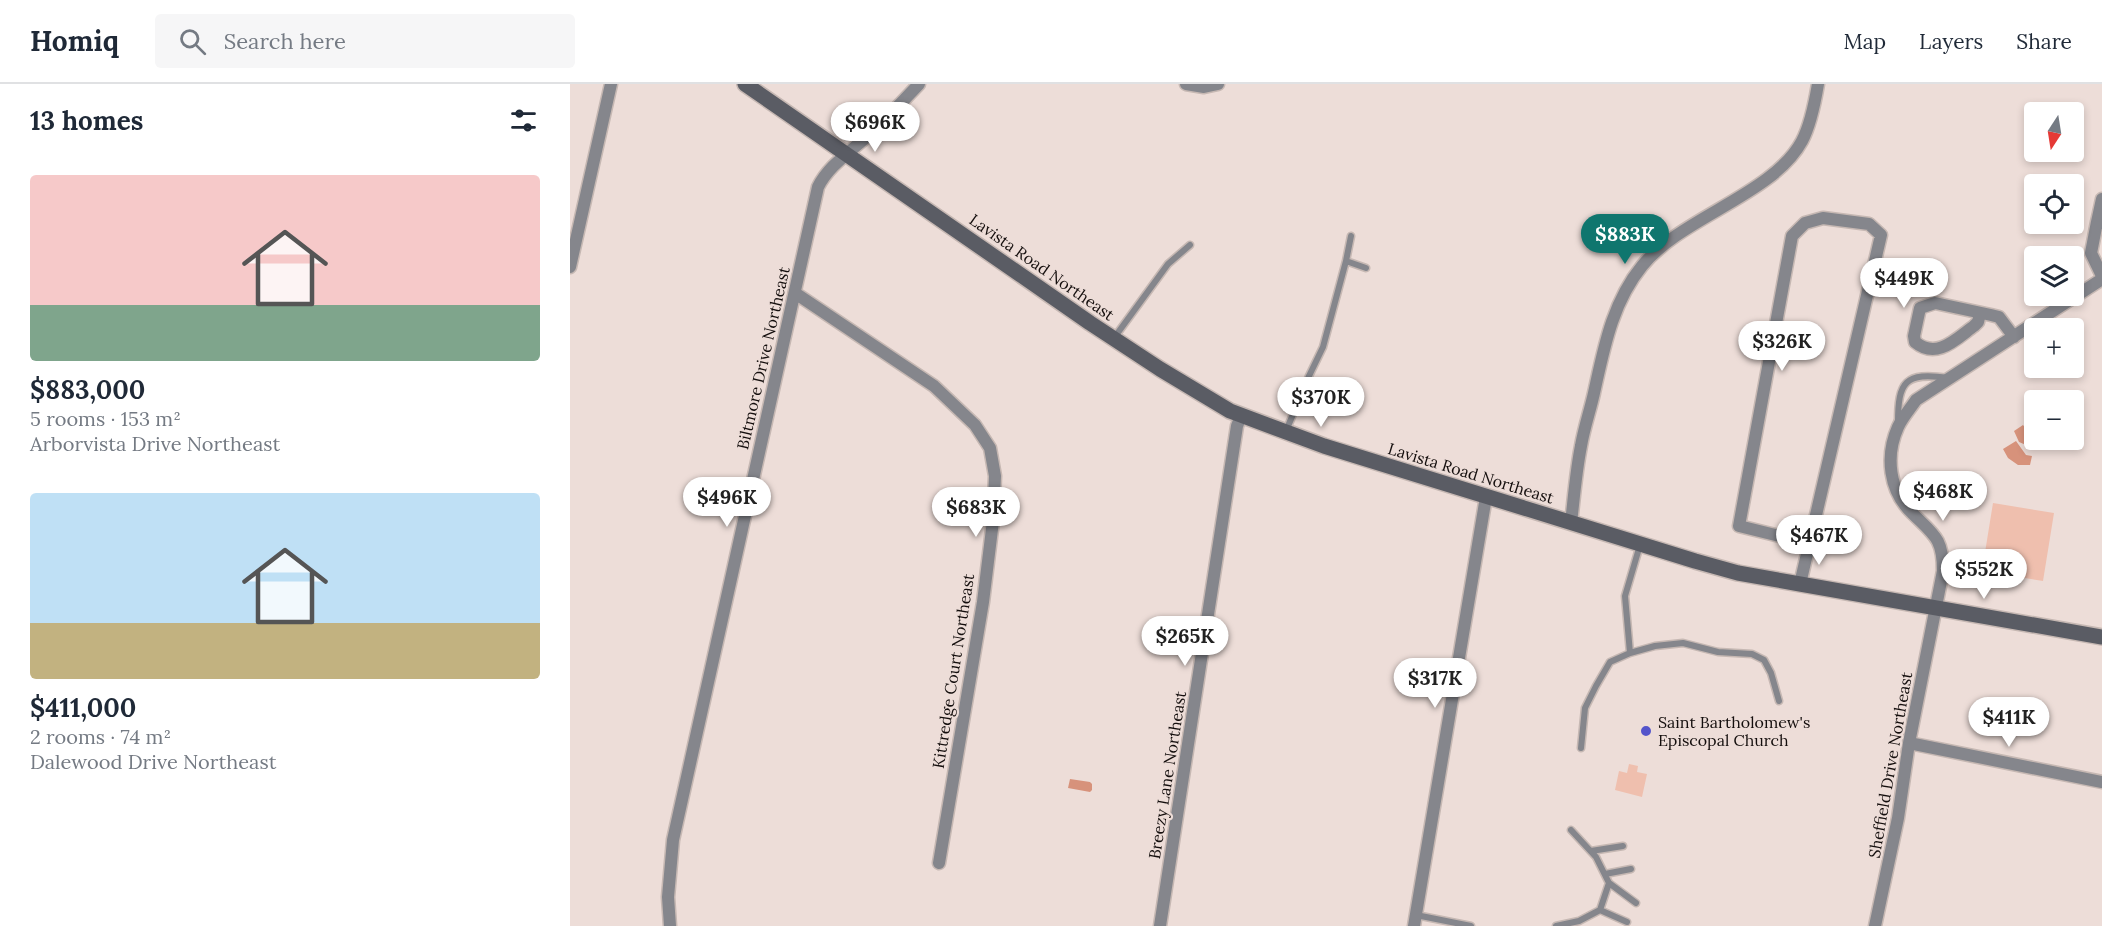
<!DOCTYPE html>
<meta charset="utf-8">
<style>
:root{--surface:#fff;--page:#f6f6f7;--text:#1f2937;--muted:#747a83;--line:#e0e1e3;--accent:#0f766e}
body{margin:0;font-family:Lora,serif;background:var(--page);color:var(--text);height:100vh;display:flex;flex-direction:column;font-size:22px;white-space:nowrap}
*{box-sizing:border-box;margin:0}
p{font-size:20px;color:var(--muted)}
.icon{flex:none;width:33px;height:33px;fill:none;stroke:currentColor;stroke-width:2;stroke-linecap:round;stroke-linejoin:round}
.map{position:relative;flex:1;overflow:hidden}
.sheet{display:flex;flex-direction:column;background:var(--surface);width:570px}
.sheet>*{flex:none}
.needle{width:39px;rotate:192deg}
.controls{position:absolute;left:1454px;top:18px;display:grid;gap:12px}
.controls a{display:grid;place-items:center;width:60px;height:60px;border-radius:6px;background:var(--surface);box-shadow:0 3px 9px #0003;font-size:30px}
.price{position:absolute;translate:-50% -51px;padding:0 14px;border-radius:21px;background:#fff;color:#222;font-size:20px;line-height:39px;filter:drop-shadow(0 2px 3px #0008)}
.price::after{content:'';position:absolute;left:50%;top:36px;width:18px;height:14px;margin-left:-9px;background:inherit;clip-path:polygon(0 0,100% 0,50% 100%)}
.price.current{background:var(--accent);color:#fff}
ul{padding:0;list-style:none}
li{display:grid;align-content:center;gap:12px;height:318px;padding:0 30px}
li span{display:grid;place-items:center;height:186px;border-radius:6px;color:#555}
li>.icon{margin-inline-start:auto}
span .icon{width:108px;height:108px;fill:#fffc;stroke-width:1}
li b{font-size:26px}
h2{display:flex;justify-content:space-between;align-items:center;height:72px;padding:0 30px;font-size:26px}
header{display:flex;align-items:center;gap:36px;box-sizing:border-box;height:84px;padding:0 30px;background:var(--surface);border-bottom:2px solid var(--line)}
header strong{font-size:28px}
nav{display:flex;gap:33px;margin-inline-start:auto;font-size:21px}
.search{width:420px;height:54px;background:var(--page);display:flex;align-items:center;gap:15px;box-sizing:border-box;padding:0 21px;border-radius:6px;color:var(--muted);font-size:22px}
main{display:flex;flex:1;min-height:0}
.map>svg:first-child{display:block}
.green{fill:#efbfae}
.water{fill:#d7927b}
.lines{fill:none;stroke-linecap:round;stroke-linejoin:round}
.service-casing{stroke:#c6b8b3;stroke-width:9}
.minor-casing{stroke:#c6b8b3;stroke-width:15}
.secondary-casing{stroke:#c6b8b3;stroke-width:18}
.service{stroke:#85868c;stroke-width:6}
.minor{stroke:#85868c;stroke-width:12}
.secondary{stroke:#5a5c64;stroke-width:15}
.poi-dot{fill:#5454cb;stroke:#edddd8;stroke-width:2}
.labels{text-anchor:middle;stroke-width:4.5;stroke-linejoin:round;paint-order:stroke}
.street-label{font-size:16px;fill:#140e0d;stroke:#edddd8}
.poi-label{font-size:16px;fill:#140e0d;stroke:#edddd8;text-anchor:start}
</style>
<header>
<strong>Homiq</strong>
<div class="search"><svg class="icon" aria-label="search" viewBox="0 0 24 24"><circle cx="10" cy="10" r="6"/><path d="M15 15l6 6"/></svg>Search here</div>
<nav><a>Map</a><a>Layers</a><a>Share</a></nav>
</header>
<main>
<section class="sheet">
<h2>13 homes<svg class="icon" aria-label="filters" viewBox="0 0 24 24"><path d="M4 7h16M4 17h16"/><circle cx="9" cy="7" r="2"/><circle cx="15" cy="17" r="2"/></svg></h2>
<ul>
<li><span style="background:linear-gradient(#f6c9c9 70%,#7fa58c 0)"><svg class="icon" aria-label="home" viewBox="0 0 24 24"><path d="M3 11l9-7 9 7M6 9v11h12V9"/></svg></span><div><b>$883,000</b><p>5 rooms · 153 m²</p><p>Arborvista Drive Northeast</p></div></li>
<li><span style="background:linear-gradient(#bfe0f5 70%,#c2b280 0)"><svg class="icon" aria-label="home" viewBox="0 0 24 24"><path d="M3 11l9-7 9 7M6 9v11h12V9"/></svg></span><div><b>$411,000</b><p>2 rooms · 74 m²</p><p>Dalewood Drive Northeast</p></div></li>
</ul>
</section>
<div class="map">
<svg width="1532" height="842" viewBox="0 0 1532 842">
<rect width="100%" height="100%" fill="#edddd8"/>
<path class="green" d="M 1423,419 L 1484,429 L 1473,497 L 1412,487 Z
M 1059,680 L 1068,682 L 1067,688 L 1077,690 L 1072,713 L 1045,706 L 1049,687 L 1057,689 Z"/>
<path class="water" d="M 1453,341 L 1461,351 L 1463,350 L 1465,356 L 1456,361 L 1449,358 L 1444,347 Z
M 1446,357 L 1456,371 L 1462,372 L 1460,381 L 1448,381 L 1438,374 L 1433,365 Z
M 500,695 L 520,698 L 522,700 L 522,706 L 520,708 L 498,704 Z"/>
<g class="lines">
<g class="service-casing">
<path id="service" d="M 776,177 L 796,184
M 544,254 L 598,180 L 620,161
M 1328,339 C 1328,297 1335,288 1378,294
M 716,347 L 739,292 L 753,263 L 776,177 L 781,152
M 1060,569 L 1085,562 L 1113,559 L 1148,568 L 1182,570 L 1194,576 L 1201,589 L 1209,617
M 1011,664 L 1015,624 L 1026,602 L 1040,578 L 1060,569 L 1055,512 L 1070,461
M 1021,767 L 1053,762
M 1035,790 L 1061,785
M 1039,799 L 1066,819
M 1030,826 L 1057,838
M 846,831 L 901,842
M 986,842 L 1009,837 L 1030,826 L 1039,799 L 1026,773 L 1001,746"/>
</g>
<g class="minor-casing">
<path id="minor" d="M 616,0 L 634,3 L 648,0
M 1532,115 L 1527,138 L 1532,139
M 1527,138 L 1521,169 L 1532,192
M 0,183 L 41,0
M 225,209 L 364,302 L 405,341 L 420,364 L 425,392 L 423,437 L 413,518 L 369,779
M 1410,229 L 1408,238 L 1404,242 C 1386,255 1367,276 1345,258 L 1344,252 L 1350,224 L 1365,219 L 1421,231 L 1429,233 L 1444,253
M 1001,439 C 1004,413 1006,387 1011,362 C 1014,344 1020,327 1024,309 C 1034,264 1042,219 1072,182 C 1111,133 1203,111 1232,57 C 1241,40 1245,18 1248,0
M 1230,500 L 1311,151 L 1299,140 L 1253,134 L 1235,139 L 1222,152 L 1169,442 L 1238,459
M 1339,659 L 1532,698
M 100,842 L 98,813 L 103,756 L 248,103 C 258,83 276,71 293,56 C 313,39 331,19 349,0
M 590,842 L 667,342 L 671,332
M 844,842 L 916,413
M 1305,842 L 1328,734 L 1339,659 L 1373,487 C 1373,454 1364,451 1342,429 C 1319,407 1315,372 1328,343 C 1332,334 1340,325 1346,316 L 1532,195"/>
</g>
<g class="secondary-casing">
<path id="secondary" d="M 175,0 L 520,239 L 590,285 L 660,327 L 754,362 L 1125,477 L 1168,489 L 1230,500 L 1532,553"/>
</g>
<use href="#service" class="service"/>
<use href="#minor" class="minor"/>
<use href="#secondary" class="secondary"/>
</g>
<circle class="poi-dot" cx="1076" cy="647" r="6"/>
<g class="labels">
<g class="street-label">
<text transform="translate(472 183) rotate(35)" y="6">Lavista Road Northeast</text>
<text transform="translate(193 274) rotate(-77)" y="6">Biltmore Drive Northeast</text>
<text transform="translate(901 389) rotate(17)" y="6">Lavista Road Northeast</text>
<text transform="translate(383 587) rotate(-81)" y="6">Kittredge Court Northeast</text>
<text transform="translate(1320 681) rotate(-80)" y="6">Sheffield Drive Northeast</text>
<text transform="translate(597 691) rotate(-81)" y="6">Breezy Lane Northeast</text>
</g>
<g class="poi-label">
<text x="1088" y="644">Saint Bartholomew's<tspan x="1088" dy="18">Episcopal Church</tspan></text>
</g>
</g>
</svg>
<div class="controls">
<a><svg class="needle" viewBox="-14 -14 28 28"><path d="M0-13l5 13h-10z" fill="#e53935"/><path d="M0 13l5-13h-10z" fill="#747a83"/></svg></a>
<a><svg class="icon" aria-label="locate" viewBox="0 0 24 24"><circle cx="12" cy="12" r="6"/><path d="M12 2v4M12 18v4M2 12h4M18 12h4"/></svg></a>
<a><svg class="icon" aria-label="layers" viewBox="0 0 24 24"><path d="M12 4l9 5-9 5-9-5zM3 14l9 5 9-5"/></svg></a>
<a>+</a>
<a>−</a>
</div>
<b class="price" style="left:305px;top:69px">$696K</b>
<b class="price current" style="left:1055px;top:181px">$883K</b>
<b class="price" style="left:1334px;top:225px">$449K</b>
<b class="price" style="left:1212px;top:288px">$326K</b>
<b class="price" style="left:751px;top:344px">$370K</b>
<b class="price" style="left:1373px;top:438px">$468K</b>
<b class="price" style="left:157px;top:444px">$496K</b>
<b class="price" style="left:406px;top:454px">$683K</b>
<b class="price" style="left:1249px;top:482px">$467K</b>
<b class="price" style="left:1414px;top:516px">$552K</b>
<b class="price" style="left:615px;top:583px">$265K</b>
<b class="price" style="left:865px;top:625px">$317K</b>
<b class="price" style="left:1439px;top:664px">$411K</b>
</div>
</main>
